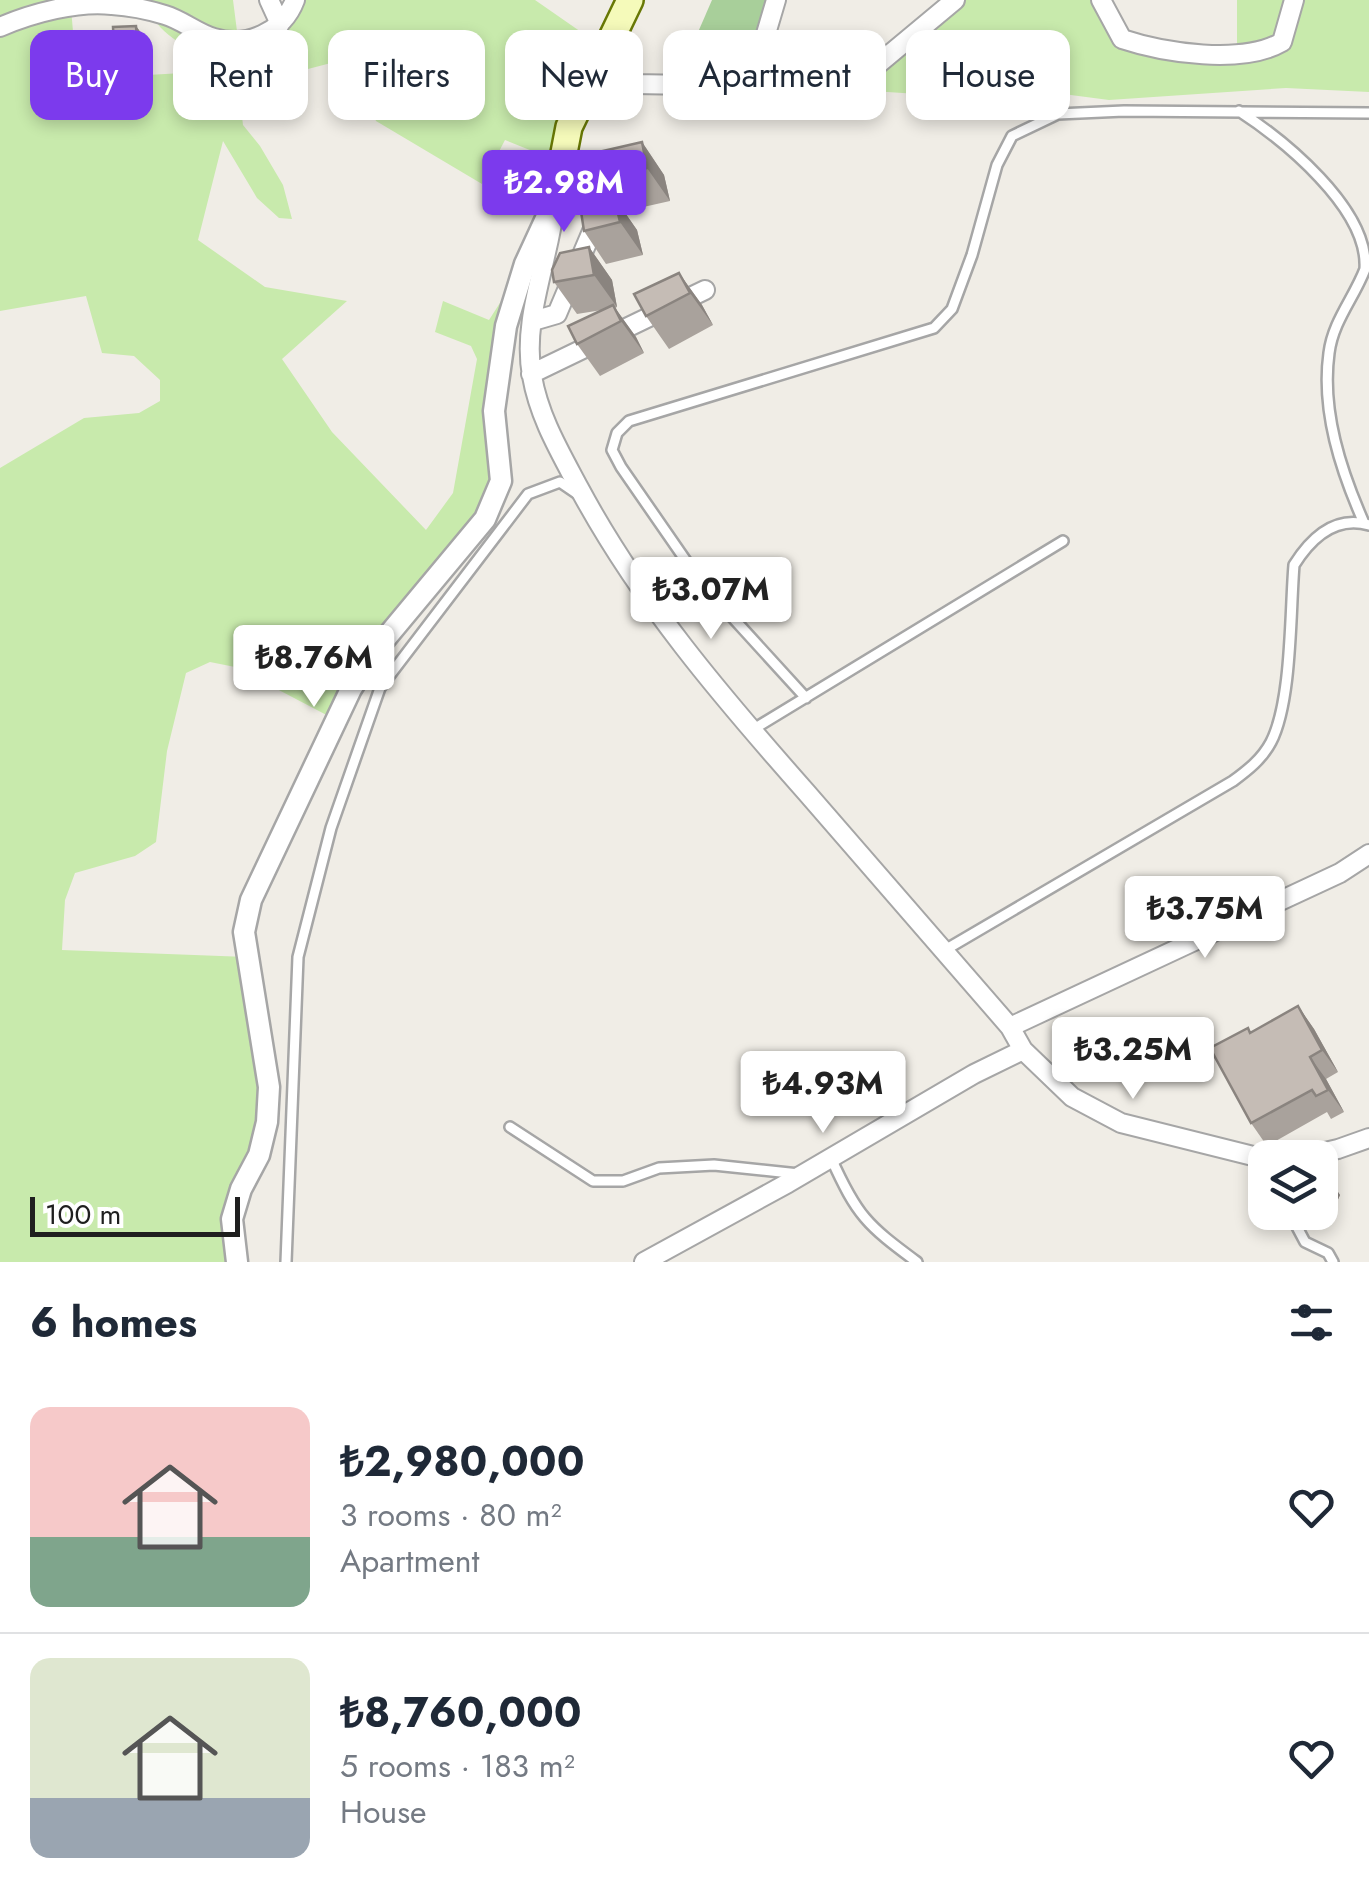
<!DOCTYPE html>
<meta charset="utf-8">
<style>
:root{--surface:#fff;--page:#f2f2f3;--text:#1f2937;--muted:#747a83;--line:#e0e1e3;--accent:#7c3aed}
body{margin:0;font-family:Jost,sans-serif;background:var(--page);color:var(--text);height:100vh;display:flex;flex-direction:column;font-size:38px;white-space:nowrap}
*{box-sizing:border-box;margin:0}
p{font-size:32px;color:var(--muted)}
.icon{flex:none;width:55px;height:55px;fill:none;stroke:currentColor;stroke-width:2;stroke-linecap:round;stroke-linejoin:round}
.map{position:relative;height:1262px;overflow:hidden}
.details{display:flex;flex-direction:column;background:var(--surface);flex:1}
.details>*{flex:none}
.guide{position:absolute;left:30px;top:30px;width:1310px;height:90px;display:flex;gap:20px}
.buttons{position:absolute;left:1248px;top:1140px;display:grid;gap:20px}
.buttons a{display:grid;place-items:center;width:90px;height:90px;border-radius:20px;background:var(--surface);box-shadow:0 5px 15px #0003;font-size:50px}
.scale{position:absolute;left:30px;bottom:25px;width:210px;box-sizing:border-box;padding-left:10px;border:5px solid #1f1f1f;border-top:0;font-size:28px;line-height:35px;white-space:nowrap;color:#1f1f1f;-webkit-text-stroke:8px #fff;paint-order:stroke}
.price{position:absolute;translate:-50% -85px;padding:0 22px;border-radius:10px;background:#fff;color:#222;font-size:32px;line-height:65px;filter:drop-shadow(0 2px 5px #0008)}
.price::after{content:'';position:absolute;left:50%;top:60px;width:30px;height:22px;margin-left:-15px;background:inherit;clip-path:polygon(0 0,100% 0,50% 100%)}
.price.on{background:var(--accent);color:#fff}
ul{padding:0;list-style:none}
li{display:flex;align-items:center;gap:30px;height:250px;padding:0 30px}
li+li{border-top:2px solid var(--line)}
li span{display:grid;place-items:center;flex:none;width:280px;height:200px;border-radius:20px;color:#555}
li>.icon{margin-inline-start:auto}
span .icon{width:120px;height:120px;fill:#fffc;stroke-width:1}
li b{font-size:42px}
h2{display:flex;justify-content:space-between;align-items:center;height:120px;padding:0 30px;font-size:42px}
.tag{padding:0 35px;border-radius:20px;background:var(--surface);box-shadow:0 5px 15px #0003;font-size:35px;line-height:90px}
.tag.on{background:var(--accent);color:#fff}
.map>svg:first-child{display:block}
.grass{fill:#c8eaac;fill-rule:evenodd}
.forest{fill:#a8cf9a}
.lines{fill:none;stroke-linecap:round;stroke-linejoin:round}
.service-casing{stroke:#a6a6a6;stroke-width:14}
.minor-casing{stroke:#a6a6a6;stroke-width:22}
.tertiary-casing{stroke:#a6a6a6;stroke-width:25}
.secondary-casing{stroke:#687805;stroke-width:30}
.service{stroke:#fff;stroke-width:9}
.minor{stroke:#fff;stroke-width:18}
.tertiary{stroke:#fff;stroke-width:20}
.secondary{stroke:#f5faba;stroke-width:25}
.wall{fill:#a9a29c}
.shaded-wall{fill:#8a847f}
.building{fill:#c5bcb5;stroke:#8a847f;stroke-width:2.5}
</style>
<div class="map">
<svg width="1369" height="1262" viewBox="0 0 1369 1262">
<rect width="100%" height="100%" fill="#f0ede6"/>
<path class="grass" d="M 0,0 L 233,0 L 238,39 L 255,39 L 240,100 L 243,125 L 260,146 L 283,185 L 292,219 L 279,218 L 257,198 L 223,141 L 198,240 L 265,287 L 347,301 L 282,359 L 332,432 L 426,530 L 453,493 L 477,359 L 471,346 L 435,332 L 443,301 L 489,320 L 525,264 L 506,326 L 501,481 L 451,562 L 336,720 L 235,667 L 210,662 L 186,673 L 167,751 L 156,842 L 135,856 L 75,873 L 65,900 L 62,950 L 247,957 L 269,1087 L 241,1189 L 237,1262 L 0,1262 L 0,468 L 84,418 L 139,413 L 160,401 L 160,380 L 134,356 L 102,353 L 86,296 L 0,311 ZM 71,8 L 150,12 C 167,45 194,44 218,71 L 77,79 Z
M 295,0 L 535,0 L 607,50 L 562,163 L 505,140 L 482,184 L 376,121 L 353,66 L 331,63 L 308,69 L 293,57 L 291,37 L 273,30 Z
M 955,0 L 1101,0 L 1122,39 L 1237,54 L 1237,0 L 1369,0 L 1369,92 L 1286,88 L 1109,100 L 1048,92 L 1000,110 L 918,94 L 872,91 L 863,70 Z"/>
<path class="forest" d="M 712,0 L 776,0 L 752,81 L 675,85 Z"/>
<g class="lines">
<g class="service-casing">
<path id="service" d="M 1239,111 C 1282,139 1369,208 1365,269 C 1354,298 1333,321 1329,353 C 1321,411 1341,471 1364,523
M 806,698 L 702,584 L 621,467 L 612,450 L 617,433 L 629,421 L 934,328 L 952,309 L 972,255 L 997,165 L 1012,136 L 1058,114 L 1124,111 L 1369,113
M 752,730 L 1063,541
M 945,950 L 1233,781 C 1248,770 1262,759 1271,742 C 1292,701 1290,613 1294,565 C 1311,538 1335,515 1369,525
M 510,1127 L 593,1181 L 623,1181 L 659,1168 L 714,1165 L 799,1174
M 831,1158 C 857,1216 867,1225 917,1262
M 1289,1212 L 1305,1242 L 1328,1253 L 1333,1262
M 286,1262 L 298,957 L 331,828 L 380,688 L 528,494 L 560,482 L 579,495"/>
</g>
<g class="minor-casing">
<path id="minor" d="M 269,0 L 280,24
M 1101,0 L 1122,39 C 1164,53 1242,65 1282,42 L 1294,0
M 0,27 C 32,13 78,1 112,5 C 129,6 149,10 165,15 C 182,20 197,33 214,38 C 247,48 283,32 295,0
M 593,79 L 634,84 L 691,85 L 841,75 L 877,65 L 955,0
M 752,81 L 776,0
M 554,211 C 547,265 522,321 532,376 C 539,417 560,452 579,488 C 639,600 722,697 806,792 C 874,871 942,949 1010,1027 L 1023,1050 L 1072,1097 L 1121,1123 L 1265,1159
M 533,321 L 557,314 L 617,172
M 531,374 L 705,290
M 1010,1027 L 1340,873 L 1369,854
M 1299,1158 L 1338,1149 L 1369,1138
M 644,1262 L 788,1183 L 974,1074 L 1023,1050"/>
</g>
<g class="tertiary-casing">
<path id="tertiary" d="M 237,1262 L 232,1219 L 241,1189 L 259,1155 L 267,1122 L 269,1087 L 244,932 L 251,900 L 351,689 L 375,651 L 485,519 L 501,481 L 494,411 L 506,326 L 525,264 L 555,199"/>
</g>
<g class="secondary-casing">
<path id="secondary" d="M 555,199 L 569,127 L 630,0"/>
</g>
<use href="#service" class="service"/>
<use href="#minor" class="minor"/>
<use href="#tertiary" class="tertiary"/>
<use href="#secondary" class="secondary"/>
</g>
<path class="wall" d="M 136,26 L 144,37 L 145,54 L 121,56 L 114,45 Z
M 642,142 L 664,175 L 670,201 L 630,210 L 607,177 Z
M 614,197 L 637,230 L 643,255 L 606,264 L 584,231 Z
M 589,247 L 612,280 L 617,307 L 615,308 L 636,337 L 644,353 L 600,376 L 577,344 L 602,310 L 577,314 L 554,282 Z
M 679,273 L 702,305 L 713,325 L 669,349 L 646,316 Z
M 1298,1006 L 1314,1029 L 1338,1072 L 1326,1079 L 1344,1112 L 1331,1119 L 1327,1112 L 1267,1146 L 1251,1123 L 1251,1032 Z
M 1320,1177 L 1328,1178 L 1340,1195 L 1335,1206 L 1322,1204 L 1320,1206 Z"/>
<path class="shaded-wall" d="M 136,26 L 144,37 L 145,54 L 137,43 Z
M 642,142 L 664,175 L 670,201 L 647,168 Z
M 614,197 L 637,230 L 643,255 L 620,222 Z
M 589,247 L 612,280 L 617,307 L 594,275 Z
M 679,273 L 702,305 L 713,325 L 690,293 Z
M 613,305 L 636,337 L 644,353 L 621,321 Z
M 1298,1006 L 1314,1029 L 1338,1072 L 1322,1050 Z
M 1310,1057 L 1326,1079 L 1344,1112 L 1328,1090 Z
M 1332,1183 L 1340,1195 L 1335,1206 L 1327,1194 Z"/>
<path class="building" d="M 136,26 L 137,43 L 114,45 L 113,27 Z
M 642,142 L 647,168 L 607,177 L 603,151 Z
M 614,197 L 620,222 L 584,231 L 580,205 Z
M 589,247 L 594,275 L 554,282 L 552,270 L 560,253 Z
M 679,273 L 690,293 L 646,316 L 634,294 Z
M 613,305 L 621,321 L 577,344 L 568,326 Z
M 1298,1006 L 1322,1050 L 1310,1057 L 1328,1090 L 1316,1096 L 1312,1090 L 1251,1123 L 1210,1048 L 1248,1028 L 1250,1033 Z
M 1320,1177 L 1328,1178 L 1332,1183 L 1327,1194 L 1320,1194 Z"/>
</svg>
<div class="buttons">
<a><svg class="icon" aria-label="layers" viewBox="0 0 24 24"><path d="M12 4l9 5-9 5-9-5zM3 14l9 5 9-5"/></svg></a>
</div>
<div class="scale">100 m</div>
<b class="price on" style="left:564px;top:235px">₺2.98M</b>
<b class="price" style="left:711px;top:642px">₺3.07M</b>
<b class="price" style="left:314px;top:710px">₺8.76M</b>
<b class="price" style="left:1205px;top:961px">₺3.75M</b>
<b class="price" style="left:1133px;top:1102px">₺3.25M</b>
<b class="price" style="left:823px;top:1136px">₺4.93M</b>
<div class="guide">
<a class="tag on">Buy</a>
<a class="tag">Rent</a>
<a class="tag">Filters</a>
<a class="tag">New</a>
<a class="tag">Apartment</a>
<a class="tag">House</a>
</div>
</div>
<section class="details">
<h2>6 homes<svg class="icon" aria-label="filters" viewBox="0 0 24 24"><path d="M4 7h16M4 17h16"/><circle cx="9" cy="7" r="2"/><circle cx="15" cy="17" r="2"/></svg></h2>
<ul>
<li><span style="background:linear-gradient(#f6c9c9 65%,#7fa58c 0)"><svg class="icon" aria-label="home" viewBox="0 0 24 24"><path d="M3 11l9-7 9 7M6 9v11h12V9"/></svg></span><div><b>₺2,980,000</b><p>3 rooms · 80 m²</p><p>Apartment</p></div><svg class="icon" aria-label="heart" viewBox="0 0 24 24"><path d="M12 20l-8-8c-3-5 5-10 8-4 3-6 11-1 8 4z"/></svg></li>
<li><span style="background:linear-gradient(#dfe7d0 70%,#9aa5b1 0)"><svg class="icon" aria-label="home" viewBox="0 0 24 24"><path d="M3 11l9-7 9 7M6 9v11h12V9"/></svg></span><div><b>₺8,760,000</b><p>5 rooms · 183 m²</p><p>House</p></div><svg class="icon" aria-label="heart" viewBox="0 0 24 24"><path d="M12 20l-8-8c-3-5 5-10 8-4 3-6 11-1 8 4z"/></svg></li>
</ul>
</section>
